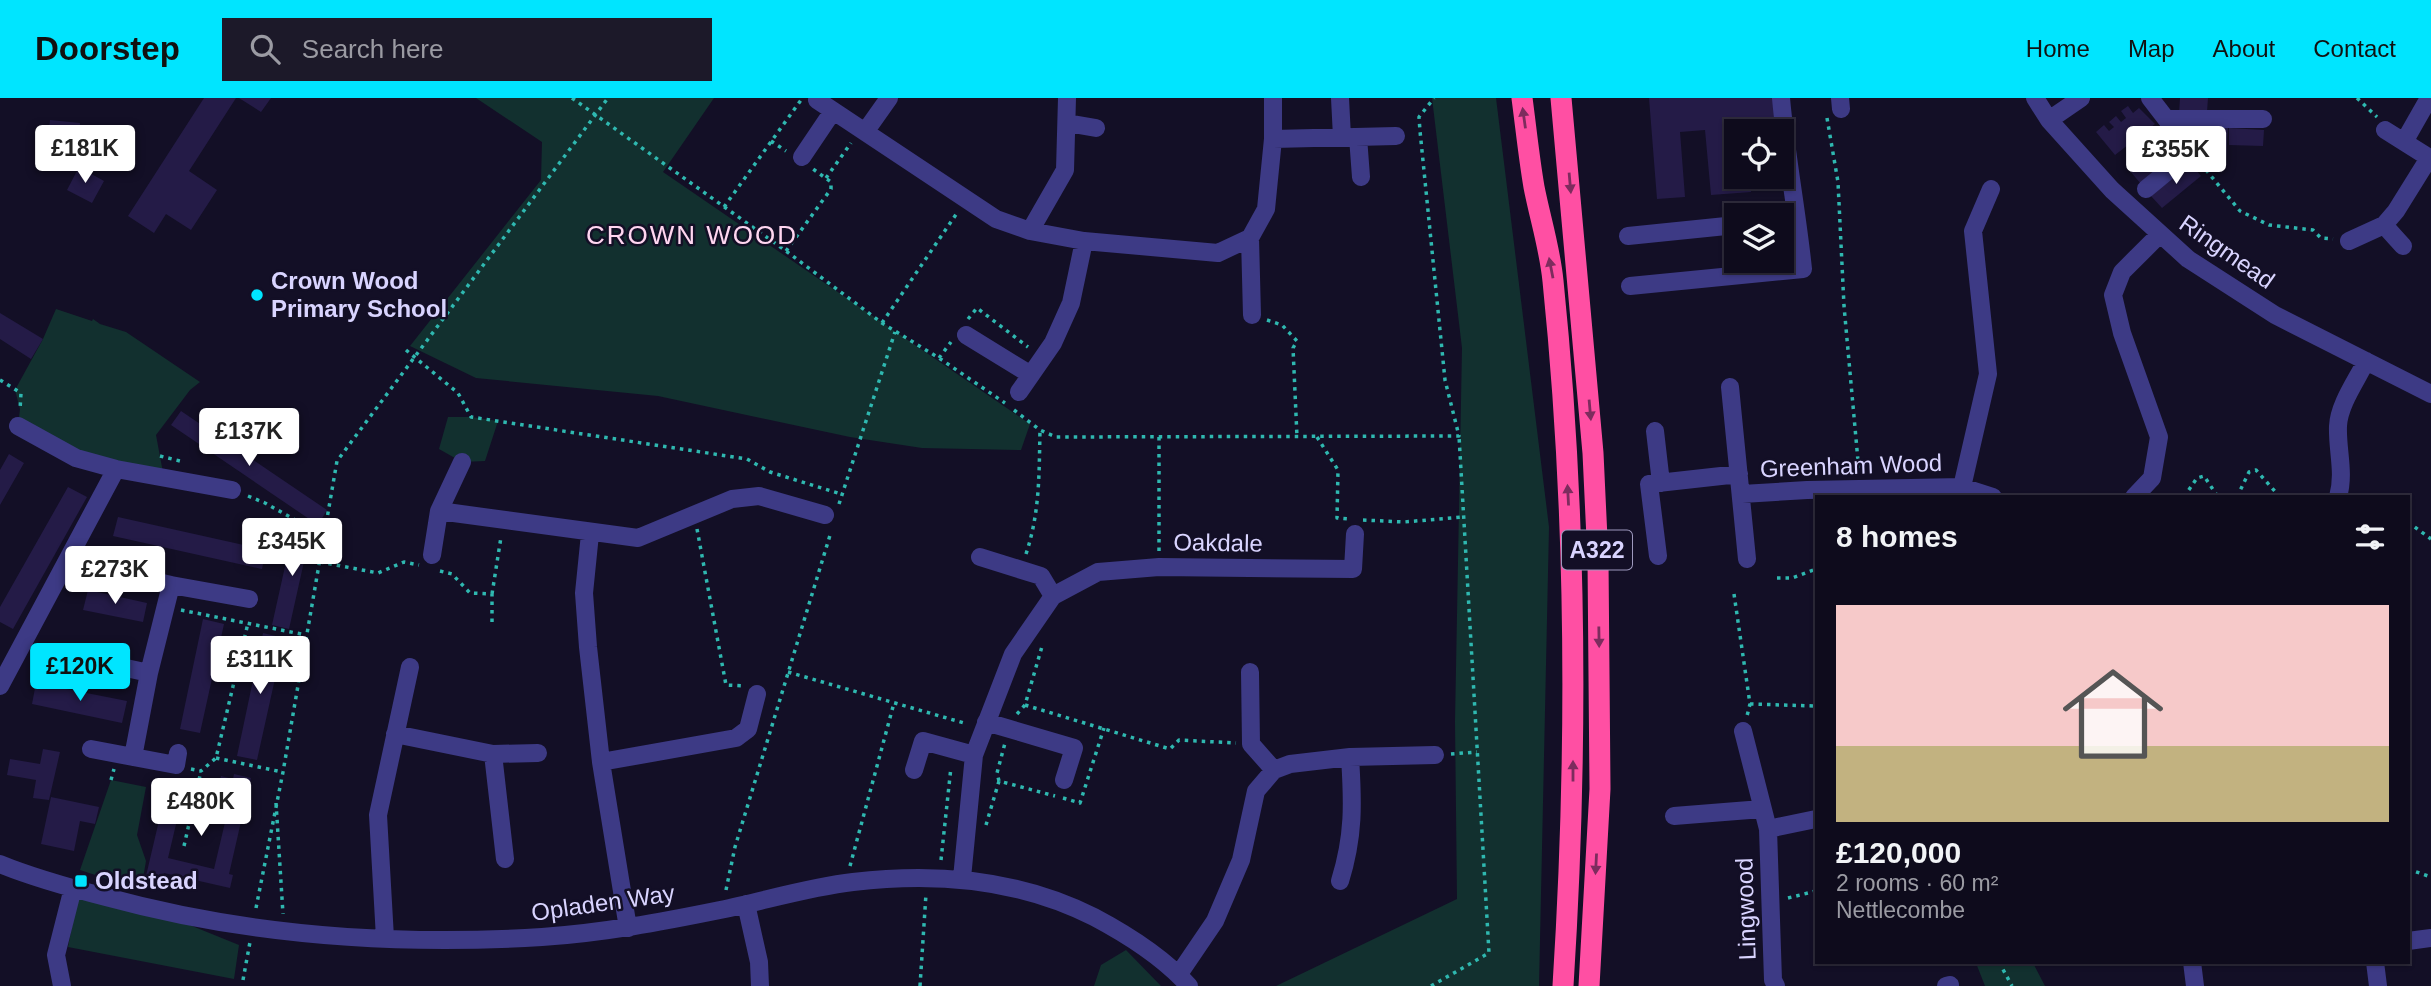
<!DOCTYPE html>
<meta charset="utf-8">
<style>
:root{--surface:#0e0b1c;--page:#1c1929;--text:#f1f3f6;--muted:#9b9ba3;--line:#2e2b3b;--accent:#00e5ff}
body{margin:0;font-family:Helvetica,sans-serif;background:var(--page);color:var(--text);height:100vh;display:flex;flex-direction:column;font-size:26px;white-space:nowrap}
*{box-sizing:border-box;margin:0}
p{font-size:23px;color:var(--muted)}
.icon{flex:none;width:38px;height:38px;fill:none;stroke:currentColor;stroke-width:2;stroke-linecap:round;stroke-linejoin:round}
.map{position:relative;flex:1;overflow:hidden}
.drawer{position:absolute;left:1815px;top:397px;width:595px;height:469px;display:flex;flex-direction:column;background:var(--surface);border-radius:0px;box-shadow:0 2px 5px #0004,0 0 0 2px var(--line)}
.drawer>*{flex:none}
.buttons{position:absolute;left:1724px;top:21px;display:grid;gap:14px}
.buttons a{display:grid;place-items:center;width:70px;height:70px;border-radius:0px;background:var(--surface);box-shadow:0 2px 5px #0004,0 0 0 2px var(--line);font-size:35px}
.price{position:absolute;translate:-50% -60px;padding:0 16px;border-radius:7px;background:#fff;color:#222;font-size:23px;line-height:46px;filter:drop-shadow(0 2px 4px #0008)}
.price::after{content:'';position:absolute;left:50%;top:42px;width:21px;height:16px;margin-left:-10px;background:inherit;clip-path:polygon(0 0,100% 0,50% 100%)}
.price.active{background:var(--accent);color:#111}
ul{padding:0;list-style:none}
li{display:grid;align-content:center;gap:14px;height:371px;padding:0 21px}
li span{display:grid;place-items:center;height:217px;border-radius:0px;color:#555}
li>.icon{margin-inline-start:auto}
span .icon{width:126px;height:126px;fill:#fffc;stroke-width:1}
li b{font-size:30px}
h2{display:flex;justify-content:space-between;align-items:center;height:84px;padding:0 21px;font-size:30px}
header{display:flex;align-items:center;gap:42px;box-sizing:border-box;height:98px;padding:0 35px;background:var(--accent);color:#111}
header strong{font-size:33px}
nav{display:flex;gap:38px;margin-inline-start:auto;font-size:24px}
.search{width:490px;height:63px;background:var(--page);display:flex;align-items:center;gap:18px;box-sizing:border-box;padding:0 24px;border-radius:0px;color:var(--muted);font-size:26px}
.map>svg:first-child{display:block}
.green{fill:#12302f}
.building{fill:#241b47}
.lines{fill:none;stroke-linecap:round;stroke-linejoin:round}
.path{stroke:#2fb8b0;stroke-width:3.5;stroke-dasharray:3.5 5;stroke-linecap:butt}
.minor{stroke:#3d3a85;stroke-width:18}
.highway{stroke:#ff4fa3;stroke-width:21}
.oneway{fill:#7d2c5e}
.poi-dot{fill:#00e5ff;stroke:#130f26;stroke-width:2.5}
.labels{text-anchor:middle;stroke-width:5;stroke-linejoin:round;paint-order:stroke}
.shield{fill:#130f26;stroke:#9e99be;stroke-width:2}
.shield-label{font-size:23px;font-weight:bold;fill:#d9d4ff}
.street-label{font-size:24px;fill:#d9d4ff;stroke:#130f26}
.poi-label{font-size:24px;font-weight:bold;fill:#d9d4ff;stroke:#130f26;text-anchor:start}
.neighbourhood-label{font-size:26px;letter-spacing:2px;fill:#ffd6f0;stroke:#130f26}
</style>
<header>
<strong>Doorstep</strong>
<div class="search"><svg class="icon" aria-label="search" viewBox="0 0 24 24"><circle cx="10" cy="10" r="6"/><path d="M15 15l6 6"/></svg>Search here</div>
<nav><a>Home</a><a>Map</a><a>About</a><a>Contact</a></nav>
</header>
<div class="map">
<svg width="2431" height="888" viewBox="0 0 2431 888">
<rect width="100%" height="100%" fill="#130f26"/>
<path class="green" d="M 476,0 L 714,0 L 663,74 L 1030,326 L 1021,352 L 922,350 L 850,339 L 658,298 L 476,280 L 410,248 L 541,82 L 542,44 Z
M 1432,0 L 1496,0 L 1549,429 L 1539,888 L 1276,888 L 1457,801 L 1455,624 L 1462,250 Z
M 56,211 L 92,223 L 93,221 L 100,226 L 126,234 L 200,284 L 190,292 L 156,337 L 164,380 L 116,371 L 18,328 L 20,311 L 15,292 L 43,241 Z
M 448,319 L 471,319 L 498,323 L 485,363 L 462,364 L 439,351 Z
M 111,682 L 146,689 L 137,737 L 146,763 L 141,792 L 80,772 Z
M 81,783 L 239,847 L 234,881 L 68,849 Z
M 1126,852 L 1161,888 L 1094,888 L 1101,867 Z
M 1976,865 L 2033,865 L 2045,888 L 1985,888 Z"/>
<path class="building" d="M 204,0 L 236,0 L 189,73 L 217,92 L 191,132 L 166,116 L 154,135 L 128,118 Z
M 239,0 L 271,0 L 261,14 Z
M 1649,0 L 1777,0 L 1778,22 L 1746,24 L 1746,33 L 1736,33 L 1736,79 L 1750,79 L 1751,94 L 1711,97 L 1705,32 L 1680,34 L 1685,99 L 1657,101 Z
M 2180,0 L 2208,0 L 2207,14 L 2179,16 Z
M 2128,8 L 2133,15 L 2139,10 L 2155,26 L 2115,57 L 2096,34 L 2104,27 L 2109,33 L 2114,29 L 2109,24 L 2116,18 L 2121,24 L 2126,20 L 2121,13 Z
M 50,22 L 80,25 L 79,45 L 48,42 Z
M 2213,29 L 2228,30 L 2226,61 L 2211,60 Z
M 2229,30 L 2264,32 L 2263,48 L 2229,47 Z
M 2163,46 L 2174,59 L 2141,86 L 2130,73 Z
M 2191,66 L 2201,78 L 2162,110 L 2151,98 Z
M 79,69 L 104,83 L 92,105 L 67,92 Z
M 0,215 L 43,241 L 31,261 L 0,241 Z
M 181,313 L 327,412 L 318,427 L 171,327 Z
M 9,356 L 24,365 L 0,407 L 0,372 Z
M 68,389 L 87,399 L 13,531 L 0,524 L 0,509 Z
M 118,419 L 266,452 L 262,471 L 113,438 Z
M 294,428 L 311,432 L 289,531 L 272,527 Z
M 88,492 L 147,505 L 143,524 L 83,512 Z
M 203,521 L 224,526 L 200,635 L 180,631 Z
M 263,535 L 284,540 L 257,662 L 237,658 Z
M 36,585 L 127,603 L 122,625 L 32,606 Z
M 43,651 L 60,654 L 49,702 L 33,700 L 36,682 L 7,677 L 10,661 L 40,666 Z
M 234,676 L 251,680 L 229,776 L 233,777 L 230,790 L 164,775 L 162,782 L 146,778 L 165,697 L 182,701 L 168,760 L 214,771 L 231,699 L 217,696 L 221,678 L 233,681 Z
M 51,699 L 99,709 L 95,726 L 80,723 L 74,753 L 41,746 Z"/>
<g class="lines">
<path class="path" d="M 572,0 L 786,153 L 882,225 L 939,260 L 1005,305
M 2357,0 L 2377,19
M 1827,20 L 1838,84 L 1844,208 L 1859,374
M 771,43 L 786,53
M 2206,72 L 2240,113 L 2269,127 L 2313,132 L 2321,140 L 2333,141
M 826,80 L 851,45
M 724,109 L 801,2
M 786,153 L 831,91 L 831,84 L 813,71
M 968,221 L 977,210 L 1028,249
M 1267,222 L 1282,227 L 1297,243 L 1293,250 L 1297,339
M 882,225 L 957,115
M 406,252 L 458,295 L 471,319 L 747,361 L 770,374 L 841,396
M 939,260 L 951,244
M 0,282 L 21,295 L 20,312
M 1014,312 L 1040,332 L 1056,339 L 1459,338 L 1445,282 L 1420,33 L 1419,19 L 1434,0
M 1159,339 L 1159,453
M 1317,339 L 1338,372 L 1337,420 L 1349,421
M 160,358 L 180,363
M 248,398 L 265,405 L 299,424 L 326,432
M 2184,399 L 2197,380 L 2204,378 L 2218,399
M 2237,399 L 2249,374 L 2256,372 L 2280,399
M 839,406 L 895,234
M 1363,422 L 1404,424 L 1463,419
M 2408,424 L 2431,441
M 697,431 L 726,587 L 745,588
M 1026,456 C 1040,414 1039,376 1040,332
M 320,464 L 378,475 L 404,464 L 419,467
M 440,473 L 452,476 L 470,495 L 492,496 L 492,526
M 1777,480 L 1792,480 L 1816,471
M 492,496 L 501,439
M 1734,496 L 1750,606 L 1747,618
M 181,512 L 306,537
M 788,574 L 964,625
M 1750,606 L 1816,608
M 1025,607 L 1170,651 L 1179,642 L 1236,645
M 1017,616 L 1025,607 L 1043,545
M 1451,656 L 1477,654
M 216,660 L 282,674
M 191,671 L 201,673 L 216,660 L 248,525
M 111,682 L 114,671
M 999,683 L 997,675 L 1005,645
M 1063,700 L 1080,705 L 1104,630
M 276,705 L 283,816
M 986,727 L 999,683 L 1055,698
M 184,748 L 201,673
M 941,762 L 951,669
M 850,768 L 894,605
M 2408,771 L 2431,779
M 726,792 L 735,749 L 831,434
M 1788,800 L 1816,793
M 256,810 L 283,674 L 337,363 L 608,0
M 1999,864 L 2012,888
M 243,882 L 250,844
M 920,888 L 926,796
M 1431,888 L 1489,855 L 1459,338"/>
<path class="minor" d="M 1340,0 L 1342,39
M 1840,0 L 1841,11
M 2035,0 L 2049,22 L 2112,92 L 2188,161 L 2275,217 L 2431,296
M 2150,0 L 2197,61
M 817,2 L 996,121 L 1030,133 L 1084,143 L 1218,155 L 1250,140 L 1266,111 L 1273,41 L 1273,0
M 2166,21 L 2263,21
M 2049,22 L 2081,0
M 1067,25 L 1096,30
M 2385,32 L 2431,61
M 865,34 L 889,0
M 1358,39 L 1361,79
M 1273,41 L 1396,38
M 2404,44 L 2429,0
M 802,59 L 833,13
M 2146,91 L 2191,54
M 1030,133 L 1065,72 L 1067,0
M 1628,138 L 1736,127
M 1250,140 L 1252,217
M 2349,143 L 2384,127
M 2403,148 L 2384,127 L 2396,113 L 2429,60
M 1630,188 L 1803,171 C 1797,113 1786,57 1781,0
M 966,237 L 1031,277
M 1730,289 L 1747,461
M 1019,294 L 1053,245 L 1071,205 L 1084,143
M 18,328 L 76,360 L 116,371 L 232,392
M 1655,333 L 1661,385
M 1962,389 L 1988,276 L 1973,133 L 1991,91
M 1742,396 L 1807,392 L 1962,389 L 1993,399
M 2134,399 L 2152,380 L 2159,339 L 2122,235 L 2113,197 L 2122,174 L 2160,136
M 2338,399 C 2345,375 2337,352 2338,328 C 2339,306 2357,282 2366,263
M 439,413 L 638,440 L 732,401 L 759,398 L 825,417
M 590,436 L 584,495 L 588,549 L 601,664 L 628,830
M 432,457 L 439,413 L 462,364
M 1658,458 L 1649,386 L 1739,376
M 980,459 L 1041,478 L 1053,498
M 69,463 L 171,487 L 249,501
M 85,561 L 149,575
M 1250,574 L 1251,646 L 1274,672
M 0,588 L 116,371
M 986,624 L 1074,650 L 1064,682
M 1743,633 L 1768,731 L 1773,882 L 1776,888
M 395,636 L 493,656 L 538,655
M 91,651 L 176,667 L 178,655
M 493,656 L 505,761
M 133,659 L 149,575 L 171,487
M 601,664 L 736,640 L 748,631 L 757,596
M 914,672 L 923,643 L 974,657
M 1674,718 L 1762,711
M 1768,731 L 1816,721
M 0,766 C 34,780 71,790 106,799 C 249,838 396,848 542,839 C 602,835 661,824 720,812 C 764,803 809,789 853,784 C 936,774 1019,781 1094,819 C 1128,837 1163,859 1189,888
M 962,780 L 974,657 L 1013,556 L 1053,498 L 1098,474 L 1159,469 L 1353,471 L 1355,436
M 1340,783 C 1354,738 1353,705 1350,659
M 746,806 L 759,864 L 760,888
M 385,840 L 378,717 L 410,569
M 2408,843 L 2431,840
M 2192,864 L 2195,888
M 2375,864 L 2378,888
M 1179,876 L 1215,823 L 1241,762 L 1256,693 L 1274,672 L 1290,666 L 1350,659 L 1435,657
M 62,888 L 56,857 L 73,790
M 1946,888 L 1950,887"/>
<path class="highway" d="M 1522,0 C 1526,30 1529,60 1534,89 C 1540,120 1550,151 1553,183 C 1577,417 1578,653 1563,888
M 1561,0 L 1593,355 L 1598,462 L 1600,691 L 1589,888"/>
</g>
<defs><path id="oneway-solid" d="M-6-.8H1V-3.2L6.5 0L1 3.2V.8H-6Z" transform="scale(1.75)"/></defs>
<g class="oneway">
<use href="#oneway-solid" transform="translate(1524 20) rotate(-98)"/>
<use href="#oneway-solid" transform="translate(1570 85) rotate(85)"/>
<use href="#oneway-solid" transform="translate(1551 170) rotate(-101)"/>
<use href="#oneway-solid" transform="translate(1590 312) rotate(85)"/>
<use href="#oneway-solid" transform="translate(1568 397) rotate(-93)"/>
<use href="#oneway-solid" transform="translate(1599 539) rotate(89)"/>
<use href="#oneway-solid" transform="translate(1573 673) rotate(-90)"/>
<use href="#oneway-solid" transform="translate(1596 766) rotate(93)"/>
</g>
<g class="poi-dot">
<circle cx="257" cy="197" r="7"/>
<rect x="74" y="776" width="14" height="14" rx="3.5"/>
</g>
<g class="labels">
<rect class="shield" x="1562" y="432.5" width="70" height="39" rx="5"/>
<g class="shield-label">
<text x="1597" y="460">A322</text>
</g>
<g class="street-label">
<text transform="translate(2227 154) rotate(35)" y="8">Ringmead</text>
<text transform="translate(1851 368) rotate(-2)" y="8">Greenham Wood</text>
<text transform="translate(1218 445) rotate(1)" y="8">Oakdale</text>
<text transform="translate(603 805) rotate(-8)" y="8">Opladen Way</text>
<text transform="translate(1746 811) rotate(-92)" y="8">Lingwood</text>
</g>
<g class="poi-label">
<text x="271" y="191">Crown Wood<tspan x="271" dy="28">Primary School</tspan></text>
<text x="95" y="791">Oldstead</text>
</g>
<g class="neighbourhood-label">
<text x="692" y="146">CROWN WOOD</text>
</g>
</g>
</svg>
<div class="buttons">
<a><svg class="icon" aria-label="locate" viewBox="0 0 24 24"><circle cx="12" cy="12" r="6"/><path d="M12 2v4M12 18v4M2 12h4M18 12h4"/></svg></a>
<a><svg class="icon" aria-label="layers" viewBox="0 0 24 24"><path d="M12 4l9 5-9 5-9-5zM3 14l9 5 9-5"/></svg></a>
</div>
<b class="price" style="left:85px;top:87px">£181K</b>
<b class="price" style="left:2176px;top:88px">£355K</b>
<b class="price" style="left:249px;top:370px">£137K</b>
<b class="price" style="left:292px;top:480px">£345K</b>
<b class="price" style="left:115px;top:508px">£273K</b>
<b class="price" style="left:260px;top:598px">£311K</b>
<b class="price active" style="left:80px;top:605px">£120K</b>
<b class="price" style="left:201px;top:740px">£480K</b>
<section class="drawer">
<h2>8 homes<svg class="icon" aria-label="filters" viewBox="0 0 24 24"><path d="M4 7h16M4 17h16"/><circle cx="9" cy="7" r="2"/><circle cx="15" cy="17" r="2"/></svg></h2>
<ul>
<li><span style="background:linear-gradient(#f6c9c9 65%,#c2b280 0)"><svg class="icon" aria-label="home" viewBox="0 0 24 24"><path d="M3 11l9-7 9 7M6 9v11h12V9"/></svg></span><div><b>£120,000</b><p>2 rooms · 60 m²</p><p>Nettlecombe</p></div></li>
</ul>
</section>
</div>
